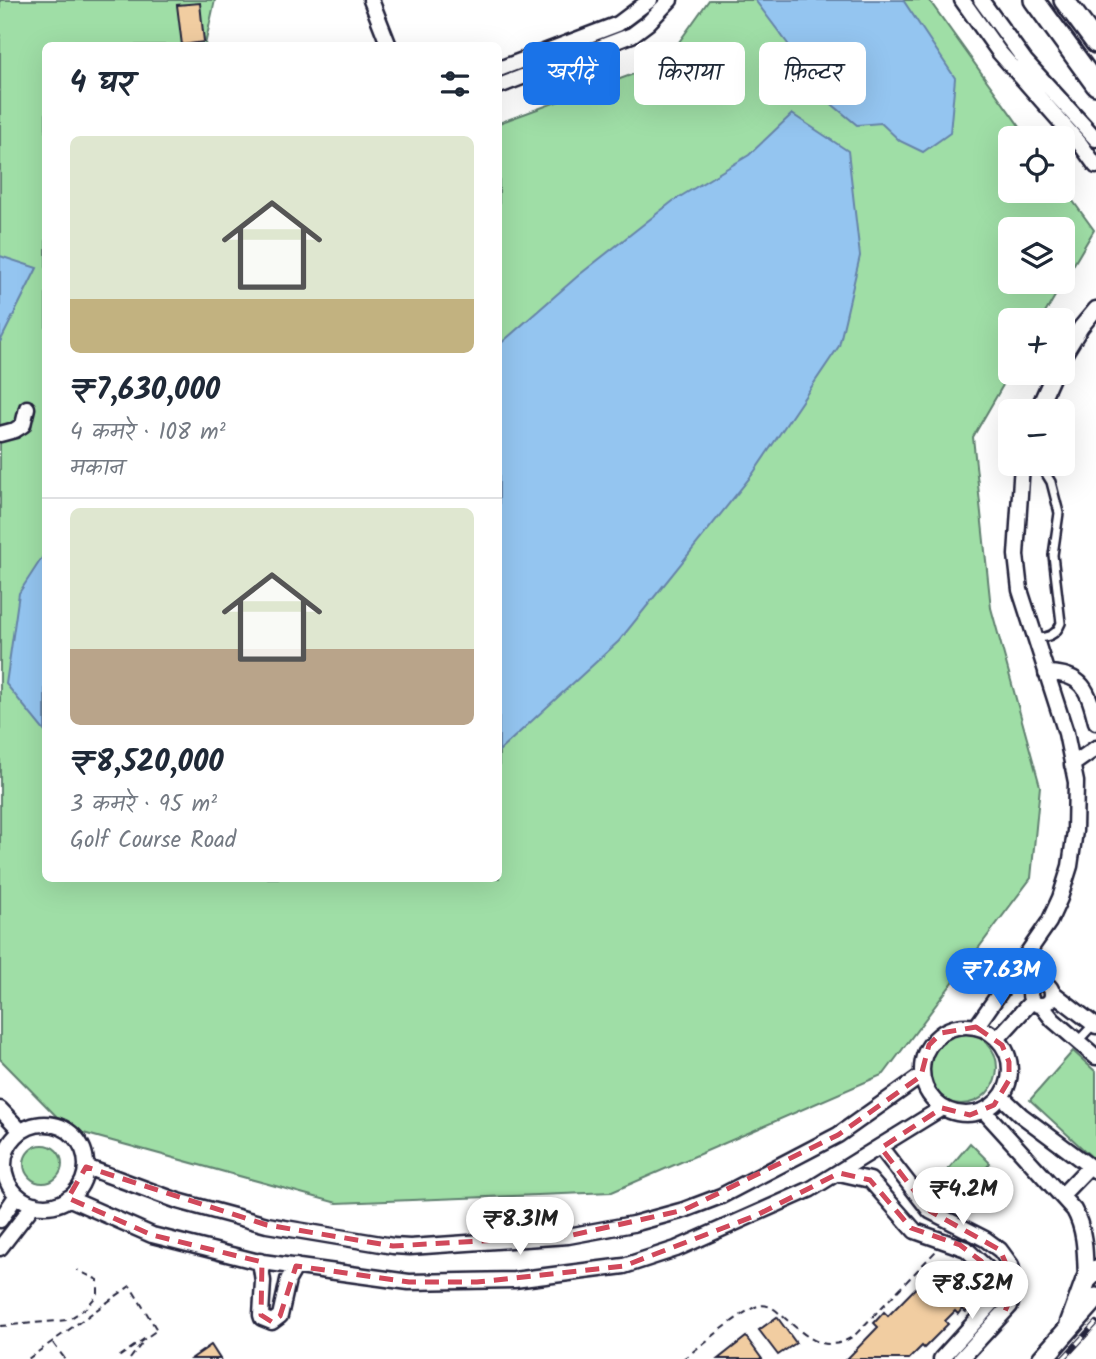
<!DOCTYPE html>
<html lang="hi">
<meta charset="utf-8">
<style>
:root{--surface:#fff;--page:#f6f6f7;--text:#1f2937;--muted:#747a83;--line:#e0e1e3;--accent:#1a73e8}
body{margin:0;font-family:Kalam,"Playpen Sans Deva",sans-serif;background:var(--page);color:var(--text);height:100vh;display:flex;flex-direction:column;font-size:26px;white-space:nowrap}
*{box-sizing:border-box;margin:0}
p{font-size:23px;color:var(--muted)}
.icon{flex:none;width:38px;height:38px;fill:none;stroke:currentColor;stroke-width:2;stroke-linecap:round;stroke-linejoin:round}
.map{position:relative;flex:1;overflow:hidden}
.details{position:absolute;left:42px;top:42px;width:460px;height:840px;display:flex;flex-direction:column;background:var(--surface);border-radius:10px;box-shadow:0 7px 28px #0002}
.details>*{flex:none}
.banner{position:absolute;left:523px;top:42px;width:467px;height:63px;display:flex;gap:14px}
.fabs{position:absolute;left:998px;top:126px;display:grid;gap:14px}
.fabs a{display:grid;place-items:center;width:77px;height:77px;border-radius:10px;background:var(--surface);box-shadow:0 7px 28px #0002;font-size:35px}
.price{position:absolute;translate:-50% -60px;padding:0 16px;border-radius:24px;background:#fff;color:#222;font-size:23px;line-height:46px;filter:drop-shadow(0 2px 4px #0008)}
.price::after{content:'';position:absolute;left:50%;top:42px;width:21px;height:16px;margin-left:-10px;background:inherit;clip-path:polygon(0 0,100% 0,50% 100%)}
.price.current{background:var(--accent);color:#fff}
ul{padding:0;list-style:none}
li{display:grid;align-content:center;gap:14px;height:371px;padding:0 28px}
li+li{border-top:2px solid var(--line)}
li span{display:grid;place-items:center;height:217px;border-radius:10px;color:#555}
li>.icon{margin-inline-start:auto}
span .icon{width:126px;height:126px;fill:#fffc;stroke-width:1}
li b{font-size:30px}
h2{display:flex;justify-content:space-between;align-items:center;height:84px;padding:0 28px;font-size:30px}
.tag{padding:0 24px;border-radius:10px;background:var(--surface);box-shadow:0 7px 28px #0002;font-size:24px;line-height:63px}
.tag.current{background:var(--accent);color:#fff}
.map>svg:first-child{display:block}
.green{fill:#9fdea6;stroke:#608070;stroke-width:2;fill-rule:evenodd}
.water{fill:#94c5f0;stroke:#6684a8;stroke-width:2}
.building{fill:#f1cda1;stroke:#22223b;stroke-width:2}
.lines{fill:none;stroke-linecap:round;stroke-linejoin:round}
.lane-casing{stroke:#22223b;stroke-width:12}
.street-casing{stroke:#22223b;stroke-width:19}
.secondary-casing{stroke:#22223b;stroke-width:24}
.path{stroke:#22223b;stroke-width:2;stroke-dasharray:7 5;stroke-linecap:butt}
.lane{stroke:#fff;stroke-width:7}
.street{stroke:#fff;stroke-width:14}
.secondary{stroke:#fff;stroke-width:19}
.rail-casing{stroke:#22223b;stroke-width:6}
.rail{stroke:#fff;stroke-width:3.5;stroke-dasharray:10;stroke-linecap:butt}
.marked{fill:none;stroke:#d1495b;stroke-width:5;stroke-dasharray:14 9;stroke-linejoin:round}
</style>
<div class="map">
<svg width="1096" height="1359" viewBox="0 0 1096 1359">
<rect width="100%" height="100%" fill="#fff"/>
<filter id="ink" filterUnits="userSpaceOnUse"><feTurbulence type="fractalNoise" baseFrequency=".0143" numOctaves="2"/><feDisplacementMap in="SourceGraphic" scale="14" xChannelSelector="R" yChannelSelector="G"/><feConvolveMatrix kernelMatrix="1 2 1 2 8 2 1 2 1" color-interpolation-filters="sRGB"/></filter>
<g filter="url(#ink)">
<path class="green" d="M 0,0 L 215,0 L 205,45 L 46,46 L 46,878 L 499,878 L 499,123 L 664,63 L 709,0 L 929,0 L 1028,138 L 1010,138 L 1010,191 L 1062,191 L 1062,186 L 1094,230 L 1041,320 L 1010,320 L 1010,373 L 973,437 L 991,608 L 1040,786 L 1031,878 L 884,1074 L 612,1192 L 337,1203 L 69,1129 L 0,1059 ZM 1010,229 L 1062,229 L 1062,282 L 1010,282 Z
M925 1068a36 36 0 1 1 72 0a36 36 0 1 1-72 0Z
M 1073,1051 L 1096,1072 L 1096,1161 L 1030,1100 Z
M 970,1143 L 990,1163 L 958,1204 L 936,1184 Z
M24 1164a19 19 0 1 1 38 0a19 19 0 1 1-38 0Z"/>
<path class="water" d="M 755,0 L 903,0 L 955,78 L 950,133 L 923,152 L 900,141 L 881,123 L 857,125 L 816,91 L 788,44 Z
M 792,114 L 848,151 L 860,256 L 839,346 L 752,475 L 619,641 L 499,751 L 499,345 L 579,275 L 673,201 L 749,155 Z
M 0,256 L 37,268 L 0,342 Z
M 45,553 L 45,732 L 6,684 L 19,593 Z"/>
<path class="building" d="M 200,3 L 204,42 L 182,45 L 177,5 Z
M 941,1262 L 979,1299 L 966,1312 L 962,1309 L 958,1314 L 955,1311 L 945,1321 L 948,1324 L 924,1348 L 922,1346 L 909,1359 L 847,1359 L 878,1327 L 874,1323 L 884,1312 L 888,1316 Z
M 777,1317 L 796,1343 L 778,1355 L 759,1330 Z
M 746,1337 L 762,1359 L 718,1359 Z
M 211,1345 L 220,1359 L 191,1359 Z"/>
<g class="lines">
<g class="lane-casing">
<path id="lane" d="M 1035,639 C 1047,637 1056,636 1061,623 L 1053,555 L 1059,513 L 1051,482 L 1040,464
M 1078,1041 L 1094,1024"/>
</g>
<g class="street-casing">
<path id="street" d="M 371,0 L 389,46
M 962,0 L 999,52 L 1081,145 L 1096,166
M 981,0 L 1026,62 L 1096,139
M 499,69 L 618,24 L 650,0
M 499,86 L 632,35 L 648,23 L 670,0
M 1062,358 L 1081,327 L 1096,309
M 1037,411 L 1054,373
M 0,434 L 15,430 L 23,425 L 27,408
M 1046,673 C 1083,673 1088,690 1096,722
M 1072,765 L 1096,748
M1030 994a11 11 0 1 1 22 0a11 11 0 1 1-22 0Z
M 1052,992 L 1096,1026
M 1041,1005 L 1053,1020 L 1096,1057
M922 1070a44 44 0 1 1 88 0a44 44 0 1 1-88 0Z
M 976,1027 L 1049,922 L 1060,898 L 1070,866 L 1075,831 L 1076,782 L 1066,733 L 1020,590 L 1016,555 L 1022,464
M 997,1039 L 1032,1001
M 1002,1097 L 1021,1115 L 1096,1171
M 0,1109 L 21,1131
M 984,1111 L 1074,1210 C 1086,1231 1085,1256 1086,1280
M4 1165a41 41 0 1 1 82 0a41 41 0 1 1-82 0Z
M 881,1148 L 930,1211 L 985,1239 L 1000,1250 L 1011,1265 L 1016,1287 L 1010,1306 L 961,1359
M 86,1167 L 178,1201 L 267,1225 L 393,1246 L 410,1247 L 568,1236 L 633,1224 L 684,1210 L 721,1196 L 838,1135 L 921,1076
M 839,1173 L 870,1180 L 915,1231 L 966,1249 L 989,1270 L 997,1293 L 994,1301 L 941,1359
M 1062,1195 L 1089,1167
M 68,1198 L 152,1235 L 255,1261 L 409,1282 L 514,1280 L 624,1266 L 676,1249 L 811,1189 L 942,1108
M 0,1220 L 17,1195
M 0,1248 L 34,1204
M 260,1261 L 263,1281 L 261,1315 L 262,1318 L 272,1322 L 280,1316 L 288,1280 L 296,1266"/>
</g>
<g class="secondary-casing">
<path id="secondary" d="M 1034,0 L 1096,85
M 1064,0 L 1096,43
M 1070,1324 L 1086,1280 L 1096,1270
M 1042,1359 L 1096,1298"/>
</g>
<path class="path" d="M 0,1326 L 68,1320 L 86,1308 L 98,1294 L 98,1280 L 77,1270
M 53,1343 L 65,1359
M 28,1359 L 130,1286 L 157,1330 L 116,1359
M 130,1359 L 142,1343
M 683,1359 C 699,1348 743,1310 758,1306 C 764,1304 769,1306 774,1309 C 801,1330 821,1359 855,1335 L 936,1251"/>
<use href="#lane" class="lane"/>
<use href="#street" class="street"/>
<use href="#secondary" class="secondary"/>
<g class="rail-casing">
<path id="rail" d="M 1063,1359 L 1096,1323"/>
</g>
<use href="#rail" class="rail"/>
</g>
</g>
<path class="marked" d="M 976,1027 L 1002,1045 L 1009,1062 L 1009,1080 L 994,1105 L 970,1115 L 942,1108 L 881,1148 L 930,1211 L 1000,1250 L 1016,1287 L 1005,1311 L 994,1301 L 993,1278 L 981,1261 L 960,1245 L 911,1228 L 870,1180 L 839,1173 L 757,1215 L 624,1266 L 477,1282 L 409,1282 L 296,1266 L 280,1316 L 272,1322 L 261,1315 L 262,1262 L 152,1235 L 68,1198 L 86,1167 L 267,1225 L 393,1246 L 568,1236 L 684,1210 L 838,1135 L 921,1076 L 929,1045 L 941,1033 Z"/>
</svg>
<div class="fabs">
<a><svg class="icon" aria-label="locate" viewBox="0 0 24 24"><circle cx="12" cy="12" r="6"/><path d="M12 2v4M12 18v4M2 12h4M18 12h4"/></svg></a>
<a><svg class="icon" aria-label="layers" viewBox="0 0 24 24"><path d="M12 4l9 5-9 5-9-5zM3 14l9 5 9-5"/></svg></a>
<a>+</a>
<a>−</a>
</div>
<b class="price current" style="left:1001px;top:1008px">₹7.63M</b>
<b class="price" style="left:963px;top:1227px">₹4.2M</b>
<b class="price" style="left:520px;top:1257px">₹8.31M</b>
<b class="price" style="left:972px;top:1321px">₹8.52M</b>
<div class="banner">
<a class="tag current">खरीदें</a>
<a class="tag">किराया</a>
<a class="tag">फ़िल्टर</a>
</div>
<section class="details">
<h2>4 घर<svg class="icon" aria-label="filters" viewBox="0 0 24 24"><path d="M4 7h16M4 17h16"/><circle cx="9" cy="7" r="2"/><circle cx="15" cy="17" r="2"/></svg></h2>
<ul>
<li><span style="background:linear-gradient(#dfe7d0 75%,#c2b280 0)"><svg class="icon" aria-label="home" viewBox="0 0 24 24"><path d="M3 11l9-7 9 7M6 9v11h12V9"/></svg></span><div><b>₹7,630,000</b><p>4 कमरे · 108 m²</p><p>मकान</p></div></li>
<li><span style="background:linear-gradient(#dfe7d0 65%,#b9a48a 0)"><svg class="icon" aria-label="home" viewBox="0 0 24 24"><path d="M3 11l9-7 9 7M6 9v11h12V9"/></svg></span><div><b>₹8,520,000</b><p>3 कमरे · 95 m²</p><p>Golf Course Road</p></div></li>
</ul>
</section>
</div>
